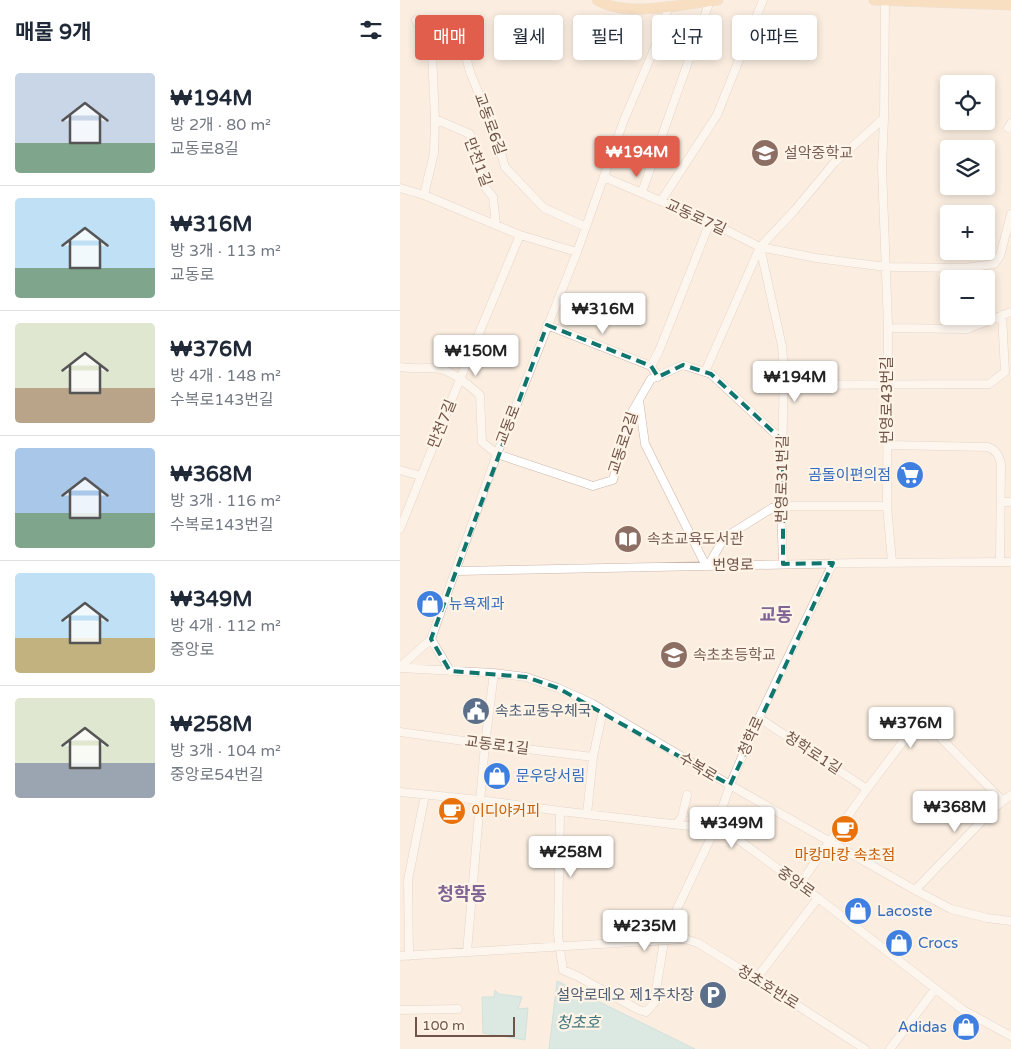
<!DOCTYPE html>
<html lang="ko">
<meta charset="utf-8">
<style>
:root{--surface:#fff;--page:#f2f2f3;--text:#1f2937;--muted:#747a83;--line:#e0e1e3;--accent:#e05e4b}
body{margin:0;font-family:"Varela Round","Noto Sans KR",sans-serif;background:var(--page);color:var(--text);height:100vh;display:flex;flex-direction:column;font-size:19px;white-space:nowrap}
*{box-sizing:border-box;margin:0}
p{font-size:16px;color:var(--muted)}
.icon{flex:none;width:28px;height:28px;fill:none;stroke:currentColor;stroke-width:2;stroke-linecap:round;stroke-linejoin:round}
.map{position:relative;flex:1;overflow:hidden}
.drawer{display:flex;flex-direction:column;background:var(--surface);width:400px}
.drawer>*{flex:none}
.banner{position:absolute;left:15px;top:15px;width:475px;height:45px;display:flex;gap:10px}
.fabs{position:absolute;left:540px;top:75px;display:grid;gap:10px}
.fabs a{display:grid;place-items:center;width:55px;height:55px;border-radius:5px;background:var(--surface);box-shadow:0 2px 8px #0003;font-size:25px}
.scale{position:absolute;left:15px;bottom:12px;width:100px;box-sizing:border-box;padding-left:5px;border:2px solid #715449;border-top:0;font-size:14px;line-height:18px;white-space:nowrap;color:#715449;-webkit-text-stroke:4px #fef3e7;paint-order:stroke}
.price{position:absolute;translate:-50% -42px;padding:0 11px;border-radius:5px;background:#fff;color:#222;font-size:16px;line-height:32px;filter:drop-shadow(0 1px 2px #0008)}
.price::after{content:'';position:absolute;left:50%;top:30px;width:15px;height:11px;margin-left:-8px;background:inherit;clip-path:polygon(0 0,100% 0,50% 100%)}
.price.active{background:var(--accent);color:#fff}
ul{padding:0;list-style:none}
li{display:flex;align-items:center;gap:15px;height:125px;padding:0 15px}
li+li{border-top:1px solid var(--line)}
li span{display:grid;place-items:center;flex:none;width:140px;height:100px;border-radius:5px;color:#555}
li>.icon{margin-inline-start:auto}
span .icon{width:60px;height:60px;fill:#fffc;stroke-width:1}
li b{font-size:21px}
h2{display:flex;justify-content:space-between;align-items:center;height:60px;padding:0 15px;font-size:21px}
.chip{padding:0 18px;border-radius:5px;background:var(--surface);box-shadow:0 2px 8px #0003;font-size:18px;line-height:45px}
.chip.active{background:var(--accent);color:#fff}
main{display:flex;flex:1;min-height:0}
.map>svg:first-child{display:block}
.water{fill:#b7e1e3;stroke:#9ed1d4}
.lines{fill:none;stroke-linecap:round;stroke-linejoin:round}
.minor-casing{stroke:#cbb5a9;stroke-width:9}
.major-casing{stroke:#d7cfcc;stroke-width:11}
.minor{stroke:#fff;stroke-width:8}
.major{stroke:#f7cd9c;stroke-width:10}
.marked{fill:none;stroke:#0f766e;stroke-width:4;stroke-dasharray:10 6;stroke-linejoin:round}
.labels{text-anchor:middle;stroke-width:4.5;stroke-linejoin:round;paint-order:stroke}
.street-label{font-size:15px;fill:#715449;stroke:#fef3e7}
.education-label{font-size:15px;fill:#785e54;stroke:#fef3e7;text-anchor:start}
.shop-label{font-size:15px;fill:#366cbe;stroke:#fef3e7;text-anchor:start}
.service-label{font-size:15px;fill:#4e5e75;stroke:#fef3e7;text-anchor:start}
.food-label{font-size:15px;fill:#c56008;stroke:#fef3e7;text-anchor:start}
.water-label{font-size:16px;font-style:italic;fill:#41787d;stroke:#fef3e7}
.quarter-label{font-size:18px;font-weight:bold;fill:#806594;stroke:#fef3e7}
</style>
<main>
<section class="drawer">
<h2>매물 9개<svg class="icon" aria-label="filters" viewBox="0 0 24 24"><path d="M4 7h16M4 17h16"/><circle cx="9" cy="7" r="2"/><circle cx="15" cy="17" r="2"/></svg></h2>
<ul>
<li><span style="background:linear-gradient(#c9d6e8 70%,#7fa58c 0)"><svg class="icon" aria-label="home" viewBox="0 0 24 24"><path d="M3 11l9-7 9 7M6 9v11h12V9"/></svg></span><div><b>₩194M</b><p>방 2개 · 80 m²</p><p>교동로8길</p></div></li>
<li><span style="background:linear-gradient(#bfe0f5 70%,#7fa58c 0)"><svg class="icon" aria-label="home" viewBox="0 0 24 24"><path d="M3 11l9-7 9 7M6 9v11h12V9"/></svg></span><div><b>₩316M</b><p>방 3개 · 113 m²</p><p>교동로</p></div></li>
<li><span style="background:linear-gradient(#dfe7d0 65%,#b9a48a 0)"><svg class="icon" aria-label="home" viewBox="0 0 24 24"><path d="M3 11l9-7 9 7M6 9v11h12V9"/></svg></span><div><b>₩376M</b><p>방 4개 · 148 m²</p><p>수복로143번길</p></div></li>
<li><span style="background:linear-gradient(#a9c7e8 65%,#7fa58c 0)"><svg class="icon" aria-label="home" viewBox="0 0 24 24"><path d="M3 11l9-7 9 7M6 9v11h12V9"/></svg></span><div><b>₩368M</b><p>방 3개 · 116 m²</p><p>수복로143번길</p></div></li>
<li><span style="background:linear-gradient(#bfe0f5 65%,#c2b280 0)"><svg class="icon" aria-label="home" viewBox="0 0 24 24"><path d="M3 11l9-7 9 7M6 9v11h12V9"/></svg></span><div><b>₩349M</b><p>방 4개 · 112 m²</p><p>중앙로</p></div></li>
<li><span style="background:linear-gradient(#dfe7d0 65%,#9aa5b1 0)"><svg class="icon" aria-label="home" viewBox="0 0 24 24"><path d="M3 11l9-7 9 7M6 9v11h12V9"/></svg></span><div><b>₩258M</b><p>방 3개 · 104 m²</p><p>중앙로54번길</p></div></li>
</ul>
</section>
<div class="map">
<svg width="611" height="1049" viewBox="0 0 611 1049">
<rect width="100%" height="100%" fill="#fbeee1"/>
<path class="water" d="M 157,981 L 295,1049 L 149,1049 Z
M 95,990 L 99,994 L 122,997 L 118,1009 L 128,1008 L 125,1040 L 83,1033 L 82,997 L 94,997 Z"/>
<g class="lines">
<g class="minor-casing">
<path id="minor" d="M 485,1 L 484,118 L 482,168 L 488,325 L 487,506 L 492,562
M 16,20 L 32,52 L 35,119 L 34,153 L 24,195
M 62,41 L 70,72 L 96,135 L 105,167 L 144,208 L 186,227
M 35,119 L 70,134 L 85,187 L 93,197 L 96,225
M 608,128 L 611,123
M 204,177 L 310,222 L 360,247 L 416,258 L 486,267 L 566,268 L 594,264 L 600,256 L 611,214
M 0,188 L 24,195 L 120,235 L 177,252
M 242,192 L 308,6
M 261,201 L 317,115 L 363,0
M 360,247 L 382,346 L 384,371 L 381,506 L 383,564
M 147,325 L 251,366
M 488,328 L 567,329 L 611,312
M 0,367 C 13,370 33,366 44,370 C 58,375 69,386 80,395 L 82,442 L 97,454 L 193,486 L 213,480 L 232,412 L 251,379 L 283,365 L 311,374 L 383,441
M 305,372 L 360,247 L 394,211 L 434,163 L 484,118
M 258,377 L 251,366 L 259,351 L 310,222
M 384,385 L 589,384 L 605,372 L 602,315
M 239,400 L 245,444 L 306,566
M 487,445 L 588,447 C 596,450 599,455 601,464 L 600,562
M 0,470 L 21,476
M 601,502 L 611,502
M 0,529 L 60,379 L 120,235
M 308,566 L 324,538 L 372,508 L 381,506 L 487,506
M 56,571 L 458,563 L 611,562
M 31,639 L 50,671
M 0,667 L 31,639 L 97,454 L 177,252 L 224,120 L 263,28 L 267,12 L 267,6
M 0,668 L 94,673 L 126,677 L 158,688 L 191,703 L 330,785 L 515,890 L 551,909 L 587,918 L 611,921
M 359,718 L 467,789
M 0,732 L 85,744 L 193,757
M 0,792 L 80,800 L 160,811 L 315,829 L 336,838 L 418,898 L 563,1010 L 611,1036
M 160,811 L 158,935 L 163,970 L 177,976 L 239,1010 L 246,1012 L 254,1003 L 263,947 L 275,913 L 315,829 L 330,785 L 356,724 L 433,563
M 187,814 L 193,757 L 203,710
M 276,824 L 282,817 L 287,795
M 399,885 L 467,789 L 521,718 L 603,801
M 515,890 L 578,825 L 599,804 L 611,795
M 67,952 L 85,744 L 94,673
M 0,956 L 285,939 L 298,943 L 356,979 L 465,1049
M 9,956 L 8,880 L 25,795
M 356,979 L 418,898
M 0,1010 L 58,1009
M 490,1049 L 535,989"/>
</g>
<g class="major-casing">
<path id="major" d="M 197,0 C 226,18 285,4 318,0
M 474,0 L 611,5"/>
</g>
<use href="#minor" class="minor"/>
<use href="#major" class="major"/>
</g>
<path d="M0 0H611V1049H0ZM 147,325 L 251,366 L 258,377 L 283,365 L 311,374 L 383,441 L 383,564 L 433,563 L 330,785 L 158,688 L 126,677 L 50,671 L 31,639 Z" fill="#fbeee1" fill-opacity=".55" fill-rule="evenodd"/>
<path class="marked" d="M 147,325 L 251,366 L 258,377 L 283,365 L 311,374 L 383,441 L 383,564 L 433,563 L 330,785 L 158,688 L 126,677 L 50,671 L 31,639 Z"/>
<defs>
<g id="school-disc" transform="scale(1.4375)"><circle r="9.5" fill="#8d6e63" stroke="#fef3e7"/><path d="M0-5L7-2L0 1L-7-2ZM-4 1L0 2.5L4 1V4Q0 6-4 4Z" fill="#fff"/></g>
<g id="supermarket-disc" transform="scale(1.4375)"><circle r="9.5" fill="#3f7fe0" stroke="#fef3e7"/><path d="M-6-5.5h2.5l.6 2H6L4.5 2H-2.5L-4.4-4H-6ZM-1.5 3.2a1.3 1.3 0 1 0 .1 0ZM3 3.2a1.3 1.3 0 1 0 .1 0Z" fill="#fff"/></g>
<g id="library-disc" transform="scale(1.4375)"><circle r="9.5" fill="#8d6e63" stroke="#fef3e7"/><path d="M-6-4Q-3-5.5-.7-3.5V5Q-3 3-6 4ZM6-4Q3-5.5 .7-3.5V5Q3 3 6 4Z" fill="#fff"/></g>
<g id="shop-disc" transform="scale(1.4375)"><circle r="9.5" fill="#3f7fe0" stroke="#fef3e7"/><path d="M-5-2.5h2.3a2.7 3.5 0 0 1 5.4 0H5L5.5 6h-11ZM-1.5-2.5h3a1.5 2.3 0 0 0-3 0Z" fill="#fff"/></g>
<g id="civic-disc" transform="scale(1.4375)"><circle r="9.5" fill="#5c6f8a" stroke="#fef3e7"/><path d="M-.6-6.5H3V-4.5H.6V-3L4-1V1h2V6H-6V1h2V-1L-.6-3ZM-1.2 2.5V6h2.4V2.5Z" fill="#fff"/></g>
<g id="cafe-disc" transform="scale(1.4375)"><circle r="9.5" fill="#e8710a" stroke="#fef3e7"/><path d="M-5.5-4.5H6V0H3Q3 3.5 0 3.5H-2.5Q-5.5 3.5-5.5 0ZM3-3.2v2h1.7v-2ZM-6 4.5H4V6H-6Z" fill="#fff"/></g>
<g id="parking-disc" transform="scale(1.4375)"><circle r="9.5" fill="#5c6f8a" stroke="#fef3e7"/><path d="M-3.5-5.5H1a3.5 3.5 0 0 1 0 7H-1V5.5H-3.5ZM-1-3.4V-.6H.8a1.4 1.4 0 0 0 0-2.8Z" fill="#fff"/></g>
</defs>
<g fill-rule="evenodd">
<use href="#school-disc" x="365" y="153"/>
<use href="#supermarket-disc" x="510" y="475"/>
<use href="#library-disc" x="228" y="539"/>
<use href="#shop-disc" x="30" y="604"/>
<use href="#school-disc" x="274" y="655"/>
<use href="#civic-disc" x="76" y="711"/>
<use href="#shop-disc" x="97" y="776"/>
<use href="#cafe-disc" x="52" y="811"/>
<use href="#cafe-disc" x="445" y="829"/>
<use href="#shop-disc" x="458" y="911"/>
<use href="#shop-disc" x="499" y="943"/>
<use href="#parking-disc" x="313" y="995"/>
<use href="#shop-disc" x="566" y="1027"/>
</g>
<g class="labels">
<g class="street-label">
<text transform="translate(90 124) rotate(70)" y="5">교동로6길</text>
<text transform="translate(78 162) rotate(69)" y="5">만천1길</text>
<text transform="translate(296 217) rotate(25)" y="5">교동로7길</text>
<text transform="translate(487 400) rotate(-90)" y="5">번영로43번길</text>
<text transform="translate(42 424) rotate(-68)" y="5">만천7길</text>
<text transform="translate(108 425) rotate(-69)" y="5">교동로</text>
<text transform="translate(223 443) rotate(-72)" y="5">교동로2길</text>
<text transform="translate(382 479) rotate(-89)" y="5">번영로31번길</text>
<text transform="translate(333 565) rotate(-1)" y="5">번영로</text>
<text transform="translate(351 736) rotate(-66)" y="5">청학로</text>
<text transform="translate(97 745) rotate(7)" y="5">교동로1길</text>
<text transform="translate(413 753) rotate(33)" y="5">청학로1길</text>
<text transform="translate(298 767) rotate(31)" y="5">수복로</text>
<text transform="translate(396 882) rotate(36)" y="5">중앙로</text>
<text transform="translate(368 987) rotate(32)" y="5">청초호반로</text>
</g>
<g class="education-label">
<text x="384" y="158">설악중학교</text>
<text x="247" y="544">속초교육도서관</text>
<text x="293" y="660">속초초등학교</text>
</g>
<g class="shop-label">
<text x="491" y="480" text-anchor="end">곰돌이편의점</text>
<text x="49" y="609">뉴욕제과</text>
<text x="116" y="781">문우당서림</text>
<text x="477" y="916">Lacoste</text>
<text x="518" y="948">Crocs</text>
<text x="547" y="1032" text-anchor="end">Adidas</text>
</g>
<g class="service-label">
<text x="95" y="716">속초교동우체국</text>
<text x="294" y="1000" text-anchor="end">설악로데오 제1주차장</text>
</g>
<g class="food-label">
<text x="71" y="816">이디야커피</text>
<text x="445" y="860" text-anchor="middle">마캉마캉 속초점</text>
</g>
<g class="water-label">
<text x="178" y="1028">청초호</text>
</g>
<g class="quarter-label">
<text x="376" y="621">교동</text>
<text x="62" y="900">청학동</text>
</g>
</g>
</svg>
<div class="fabs">
<a><svg class="icon" aria-label="locate" viewBox="0 0 24 24"><circle cx="12" cy="12" r="6"/><path d="M12 2v4M12 18v4M2 12h4M18 12h4"/></svg></a>
<a><svg class="icon" aria-label="layers" viewBox="0 0 24 24"><path d="M12 4l9 5-9 5-9-5zM3 14l9 5 9-5"/></svg></a>
<a>+</a>
<a>−</a>
</div>
<div class="scale">100 m</div>
<b class="price active" style="left:237px;top:178px">₩194M</b>
<b class="price" style="left:203px;top:335px">₩316M</b>
<b class="price" style="left:76px;top:377px">₩150M</b>
<b class="price" style="left:395px;top:403px">₩194M</b>
<b class="price" style="left:511px;top:749px">₩376M</b>
<b class="price" style="left:555px;top:833px">₩368M</b>
<b class="price" style="left:332px;top:849px">₩349M</b>
<b class="price" style="left:171px;top:878px">₩258M</b>
<b class="price" style="left:245px;top:952px">₩235M</b>
<div class="banner">
<a class="chip active">매매</a>
<a class="chip">월세</a>
<a class="chip">필터</a>
<a class="chip">신규</a>
<a class="chip">아파트</a>
</div>
</div>
</main>
